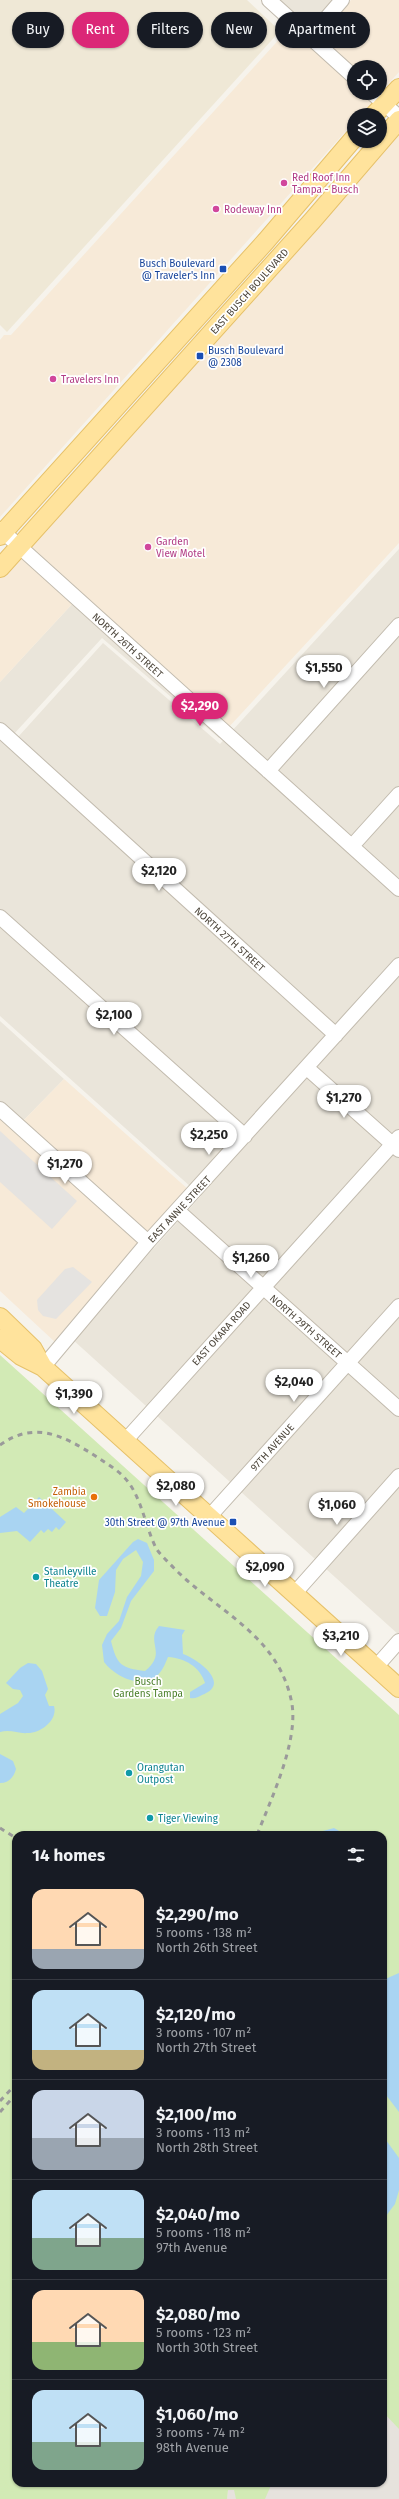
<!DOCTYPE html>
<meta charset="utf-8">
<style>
:root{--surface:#171b24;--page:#20242c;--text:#f1f3f6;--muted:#9ea1a6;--line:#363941;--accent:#db2777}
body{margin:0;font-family:"Fira Sans",sans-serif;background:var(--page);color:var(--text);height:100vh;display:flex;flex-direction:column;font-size:15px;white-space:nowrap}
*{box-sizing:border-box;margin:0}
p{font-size:13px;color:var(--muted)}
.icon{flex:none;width:22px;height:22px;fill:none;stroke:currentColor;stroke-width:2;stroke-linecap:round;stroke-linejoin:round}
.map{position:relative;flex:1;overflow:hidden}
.sheet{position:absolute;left:12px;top:1831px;width:375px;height:656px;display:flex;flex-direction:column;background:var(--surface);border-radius:12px;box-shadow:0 1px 3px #0004}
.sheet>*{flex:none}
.banner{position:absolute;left:12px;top:12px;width:375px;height:36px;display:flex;gap:8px}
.controls{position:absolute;left:347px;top:60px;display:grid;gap:8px}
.controls a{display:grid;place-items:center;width:40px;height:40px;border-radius:50%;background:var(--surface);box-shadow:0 1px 3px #0004;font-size:20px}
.price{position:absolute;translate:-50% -34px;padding:0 9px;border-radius:14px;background:#fff;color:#222;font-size:13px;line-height:26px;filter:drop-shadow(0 1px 2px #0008)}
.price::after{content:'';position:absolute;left:50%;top:24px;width:12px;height:9px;margin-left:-6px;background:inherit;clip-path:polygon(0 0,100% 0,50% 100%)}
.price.on{background:var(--accent);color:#fff}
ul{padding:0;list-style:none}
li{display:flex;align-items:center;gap:12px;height:100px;padding:0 20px}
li+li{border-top:1px solid var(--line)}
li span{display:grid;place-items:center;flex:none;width:112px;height:80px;border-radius:12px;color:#555}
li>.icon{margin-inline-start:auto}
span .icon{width:48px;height:48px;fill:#fffc;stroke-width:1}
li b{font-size:17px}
h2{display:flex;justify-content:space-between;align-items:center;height:48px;padding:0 20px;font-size:17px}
.pill{padding:0 14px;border-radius:18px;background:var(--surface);box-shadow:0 1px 3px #0004;font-size:14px;line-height:36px}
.pill.on{background:var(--accent);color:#fff}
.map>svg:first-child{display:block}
.residential{fill:#eae5da}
.commercial{fill:#f7ead8}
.industrial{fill:#e6e2dd}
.education{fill:#efe8d6}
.green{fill:#d2eab5}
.parking{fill:#e5e3e0}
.water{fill:#a9d4f2}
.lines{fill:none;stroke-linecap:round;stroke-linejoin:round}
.minor-casing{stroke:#c2bbae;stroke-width:16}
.major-casing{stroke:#e6c16a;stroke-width:20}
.minor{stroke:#fff;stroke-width:14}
.major{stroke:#ffe39c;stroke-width:18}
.rail{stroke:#9a9a9a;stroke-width:3;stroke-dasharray:5 5;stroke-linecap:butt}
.hotel-dot{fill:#d1479c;stroke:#fff;stroke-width:1.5}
.transit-dot{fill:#1a4fb4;stroke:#fff;stroke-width:1.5}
.food-dot{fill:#e8710a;stroke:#fff;stroke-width:1.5}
.culture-dot{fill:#0f9aa8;stroke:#fff;stroke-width:1.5}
.labels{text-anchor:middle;stroke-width:3.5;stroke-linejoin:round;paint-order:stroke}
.hotel-label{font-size:10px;fill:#b23c85;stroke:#fff;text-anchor:start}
.transit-label{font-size:10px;fill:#164399;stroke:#fff;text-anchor:end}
.street-label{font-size:10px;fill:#4b4439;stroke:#fff}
.food-label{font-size:10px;fill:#c56008;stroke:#fff;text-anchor:end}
.culture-label{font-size:10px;fill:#0d838f;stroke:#fff;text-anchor:start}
.park-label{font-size:10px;fill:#4a7f2a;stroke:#fff}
</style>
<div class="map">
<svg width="399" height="2499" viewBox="0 0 399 2499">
<rect width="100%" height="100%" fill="#f6f3ec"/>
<path class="residential" d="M 276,0 L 334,0 L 313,24 L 303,24 Z
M 399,549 L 399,1635 L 72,1339 L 201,1196 L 0,1016 L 0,740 L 9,747 L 103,643 L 220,744 Z
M 74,602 L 222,735 L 219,738 L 102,638 L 13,735 L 0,723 L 0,682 Z
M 0,1021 L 64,1079 L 22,1122 L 0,1102 Z"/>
<path class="commercial" d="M 351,0 L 399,0 L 399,72 L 380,93 L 380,67 L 354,67 L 354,70 L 318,38 Z
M 281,25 L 289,25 L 354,83 L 354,93 L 365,93 L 373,101 L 361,115 L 354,115 L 354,122 L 0,517 L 0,340 L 4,335 L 11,335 L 284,34 L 285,30 Z
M 399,132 L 399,543 L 228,728 L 27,547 Z
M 20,554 L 74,602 L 0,682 L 0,576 Z
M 64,1079 L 189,1190 L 147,1235 L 22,1122 Z
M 0,1115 L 141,1242 L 56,1343 L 0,1291 Z"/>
<path class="industrial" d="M 399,2241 L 399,2499 L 227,2499 L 228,2483 L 383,2483 L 383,2259 Z"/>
<path class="education" d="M 0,0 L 247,0 L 280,31 L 7,332 L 0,325 Z"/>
<path class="green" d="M 0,1355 L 399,1715 L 399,2429 L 383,2412 L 383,1835 L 16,1835 L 16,2483 L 272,2483 L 265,2499 L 236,2499 L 234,2490 L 228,2490 L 227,2499 L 0,2499 Z"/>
<path class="parking" d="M 0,1131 L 77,1201 L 52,1229 L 0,1182 Z
M 73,1267 L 92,1282 L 56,1319 L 43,1316 L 38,1310 L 37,1300 L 65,1269 Z"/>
<path class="water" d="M 39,1497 L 66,1522 L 59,1530 L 56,1527 L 52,1532 L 48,1529 L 44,1533 L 41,1530 L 30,1542 L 17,1531 L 0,1533 L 0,1517 L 16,1507 L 24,1513 Z
M 138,1539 L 147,1543 L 154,1560 L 154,1571 L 131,1601 L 121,1628 L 111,1641 C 117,1665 121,1668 145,1671 C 168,1653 145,1642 159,1626 L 185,1630 L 182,1635 L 183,1654 C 198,1659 232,1684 202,1695 C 198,1697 195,1699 190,1698 L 190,1692 L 205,1683 C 200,1667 185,1658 168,1657 C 165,1664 162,1673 154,1678 C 137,1688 114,1675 104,1662 L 102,1645 L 107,1634 L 119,1621 L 127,1597 L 141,1576 L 143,1562 L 136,1550 L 123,1559 L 116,1570 L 115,1592 L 107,1616 L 100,1616 L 95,1608 L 99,1580 L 133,1542 Z
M 28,1663 L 36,1664 L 42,1671 L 48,1689 L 45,1695 L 49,1706 L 54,1706 C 58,1720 41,1733 28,1733 C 18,1734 11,1729 0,1732 L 0,1714 L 18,1703 L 23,1696 L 20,1690 L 13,1689 L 6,1683 L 20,1668 Z
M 0,1754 L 13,1761 L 16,1769 C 14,1777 9,1783 0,1783 Z
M 334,1828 L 346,1835 L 308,1835 Z
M 399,1973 L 399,2112 L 383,2091 L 383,1980 Z
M 383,2136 L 399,2158 L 399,2190 L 395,2204 L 383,2220 Z"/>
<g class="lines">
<g class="minor-casing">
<path id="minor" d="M 269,0 L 354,77
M 310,37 L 342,0
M 372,93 L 399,117
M 0,529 L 399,889
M 0,730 L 336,1035
M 268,771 L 399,625
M 352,846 L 399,794
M 0,917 L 245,1136
M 307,1068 L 399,1150
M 0,1109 L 148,1242
M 178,1211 L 399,1409
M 43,1367 L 148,1242 L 399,965
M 125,1441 L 399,1137
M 209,1517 L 399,1306
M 294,1594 L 399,1476
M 376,1667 L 399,1641"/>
</g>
<g class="major-casing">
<path id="major" d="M 374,115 L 399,88
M 0,536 L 266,241 L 354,138
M 0,568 L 312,221 L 399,120
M 0,1317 L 33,1349 L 43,1367
M 0,1339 L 21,1356 L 43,1367 L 399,1688"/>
</g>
<use href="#minor" class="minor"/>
<use href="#major" class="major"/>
<path class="rail" d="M 0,1445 C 35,1420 64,1436 97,1457 C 109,1465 123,1473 131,1486 C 143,1505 146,1528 156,1548 C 159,1553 165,1559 170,1564 C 214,1611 279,1633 292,1704 C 298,1743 271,1799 257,1835
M 0,1828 L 16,1838
M 0,2101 L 16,2084
M 0,2112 L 16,2094"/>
</g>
<g class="hotel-dot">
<circle cx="284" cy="183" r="4"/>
<circle cx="216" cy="209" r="4"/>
<circle cx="53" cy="379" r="4"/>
<circle cx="148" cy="547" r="4"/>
</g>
<g class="transit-dot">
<rect x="219" y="265" width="8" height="8" rx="2"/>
<rect x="196" y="352" width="8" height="8" rx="2"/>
<rect x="229" y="1518" width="8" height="8" rx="2"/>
</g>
<circle class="food-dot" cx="94" cy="1497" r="4"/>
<g class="culture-dot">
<circle cx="36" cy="1577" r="4"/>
<circle cx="129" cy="1773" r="4"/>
<circle cx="150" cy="1818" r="4"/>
</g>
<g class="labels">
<g class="hotel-label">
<text x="292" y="181">Red Roof Inn<tspan x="292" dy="12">Tampa - Busch</tspan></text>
<text x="224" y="213">Rodeway Inn</text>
<text x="61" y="383">Travelers Inn</text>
<text x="156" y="545">Garden<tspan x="156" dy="12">View Motel</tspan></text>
</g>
<g class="transit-label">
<text x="215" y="267">Busch Boulevard<tspan x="215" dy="12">@ Traveler's Inn</tspan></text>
<text x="208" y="354" text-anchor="start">Busch Boulevard<tspan x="208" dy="12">@ 2308</tspan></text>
<text x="225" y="1526">30th Street @ 97th Avenue</text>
</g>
<g class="street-label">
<text transform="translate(249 291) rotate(-48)" y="4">EAST BUSCH BOULEVARD</text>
<text transform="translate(128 645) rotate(42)" y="4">NORTH 26TH STREET</text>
<text transform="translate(230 939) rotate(42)" y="4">NORTH 27TH STREET</text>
<text transform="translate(179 1209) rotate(-47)" y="4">EAST ANNIE STREET</text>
<text transform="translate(306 1326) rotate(41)" y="4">NORTH 29TH STREET</text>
<text transform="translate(221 1333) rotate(-48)" y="4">EAST OKARA ROAD</text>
<text transform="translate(272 1447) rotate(-48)" y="4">97TH AVENUE</text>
</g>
<g class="food-label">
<text x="86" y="1495">Zambia<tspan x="86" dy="12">Smokehouse</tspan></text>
</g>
<g class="culture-label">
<text x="44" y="1575">Stanleyville<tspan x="44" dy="12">Theatre</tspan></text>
<text x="137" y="1771">Orangutan<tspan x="137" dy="12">Outpost</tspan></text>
<text x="158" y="1822">Tiger Viewing</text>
</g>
<g class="park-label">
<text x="148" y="1685">Busch<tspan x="148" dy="12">Gardens Tampa</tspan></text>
</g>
</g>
</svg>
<div class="controls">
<a><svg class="icon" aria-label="locate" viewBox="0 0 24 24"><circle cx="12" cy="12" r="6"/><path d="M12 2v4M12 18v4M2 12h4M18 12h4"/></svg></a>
<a><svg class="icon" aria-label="layers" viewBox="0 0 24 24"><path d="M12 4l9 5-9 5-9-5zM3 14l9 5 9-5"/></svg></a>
</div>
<b class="price" style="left:324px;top:689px">$1,550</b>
<b class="price on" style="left:200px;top:727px">$2,290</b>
<b class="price" style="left:159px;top:892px">$2,120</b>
<b class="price" style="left:114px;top:1036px">$2,100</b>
<b class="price" style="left:344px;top:1119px">$1,270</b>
<b class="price" style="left:209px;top:1156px">$2,250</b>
<b class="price" style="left:65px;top:1185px">$1,270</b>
<b class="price" style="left:251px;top:1279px">$1,260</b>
<b class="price" style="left:294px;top:1403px">$2,040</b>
<b class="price" style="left:74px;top:1415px">$1,390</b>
<b class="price" style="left:176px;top:1507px">$2,080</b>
<b class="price" style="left:337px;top:1526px">$1,060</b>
<b class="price" style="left:265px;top:1588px">$2,090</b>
<b class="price" style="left:341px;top:1657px">$3,210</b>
<div class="banner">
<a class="pill">Buy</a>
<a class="pill on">Rent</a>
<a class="pill">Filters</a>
<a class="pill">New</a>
<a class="pill">Apartment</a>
</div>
<section class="sheet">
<h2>14 homes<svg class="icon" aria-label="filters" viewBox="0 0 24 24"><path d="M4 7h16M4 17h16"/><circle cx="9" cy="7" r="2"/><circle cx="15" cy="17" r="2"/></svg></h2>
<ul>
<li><span style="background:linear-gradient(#ffd9b3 75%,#9aa5b1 0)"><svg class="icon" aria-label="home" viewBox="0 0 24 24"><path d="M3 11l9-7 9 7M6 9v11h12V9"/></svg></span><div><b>$2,290/mo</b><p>5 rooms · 138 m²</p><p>North 26th Street</p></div></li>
<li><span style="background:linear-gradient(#bfe0f5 75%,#c2b280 0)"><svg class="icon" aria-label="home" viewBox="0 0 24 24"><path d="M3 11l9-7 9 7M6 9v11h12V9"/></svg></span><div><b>$2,120/mo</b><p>3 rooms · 107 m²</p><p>North 27th Street</p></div></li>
<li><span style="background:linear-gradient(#c9d6e8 60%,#9aa5b1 0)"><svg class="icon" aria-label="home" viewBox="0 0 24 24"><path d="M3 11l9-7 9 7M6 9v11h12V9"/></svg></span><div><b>$2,100/mo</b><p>3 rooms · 113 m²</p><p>North 28th Street</p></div></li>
<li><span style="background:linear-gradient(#bfe0f5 60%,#7fa58c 0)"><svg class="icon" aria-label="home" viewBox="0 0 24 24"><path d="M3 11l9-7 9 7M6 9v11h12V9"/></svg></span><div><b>$2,040/mo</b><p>5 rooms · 118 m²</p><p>97th Avenue</p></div></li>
<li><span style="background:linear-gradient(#ffd9b3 65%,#8fb573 0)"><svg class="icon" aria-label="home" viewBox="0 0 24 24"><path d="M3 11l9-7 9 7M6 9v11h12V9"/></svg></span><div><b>$2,080/mo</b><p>5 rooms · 123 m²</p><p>North 30th Street</p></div></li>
<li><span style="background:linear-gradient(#bfe0f5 65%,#7fa58c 0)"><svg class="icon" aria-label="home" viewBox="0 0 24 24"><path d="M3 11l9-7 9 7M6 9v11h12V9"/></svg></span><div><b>$1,060/mo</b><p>3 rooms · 74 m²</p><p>98th Avenue</p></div></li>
</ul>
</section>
</div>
